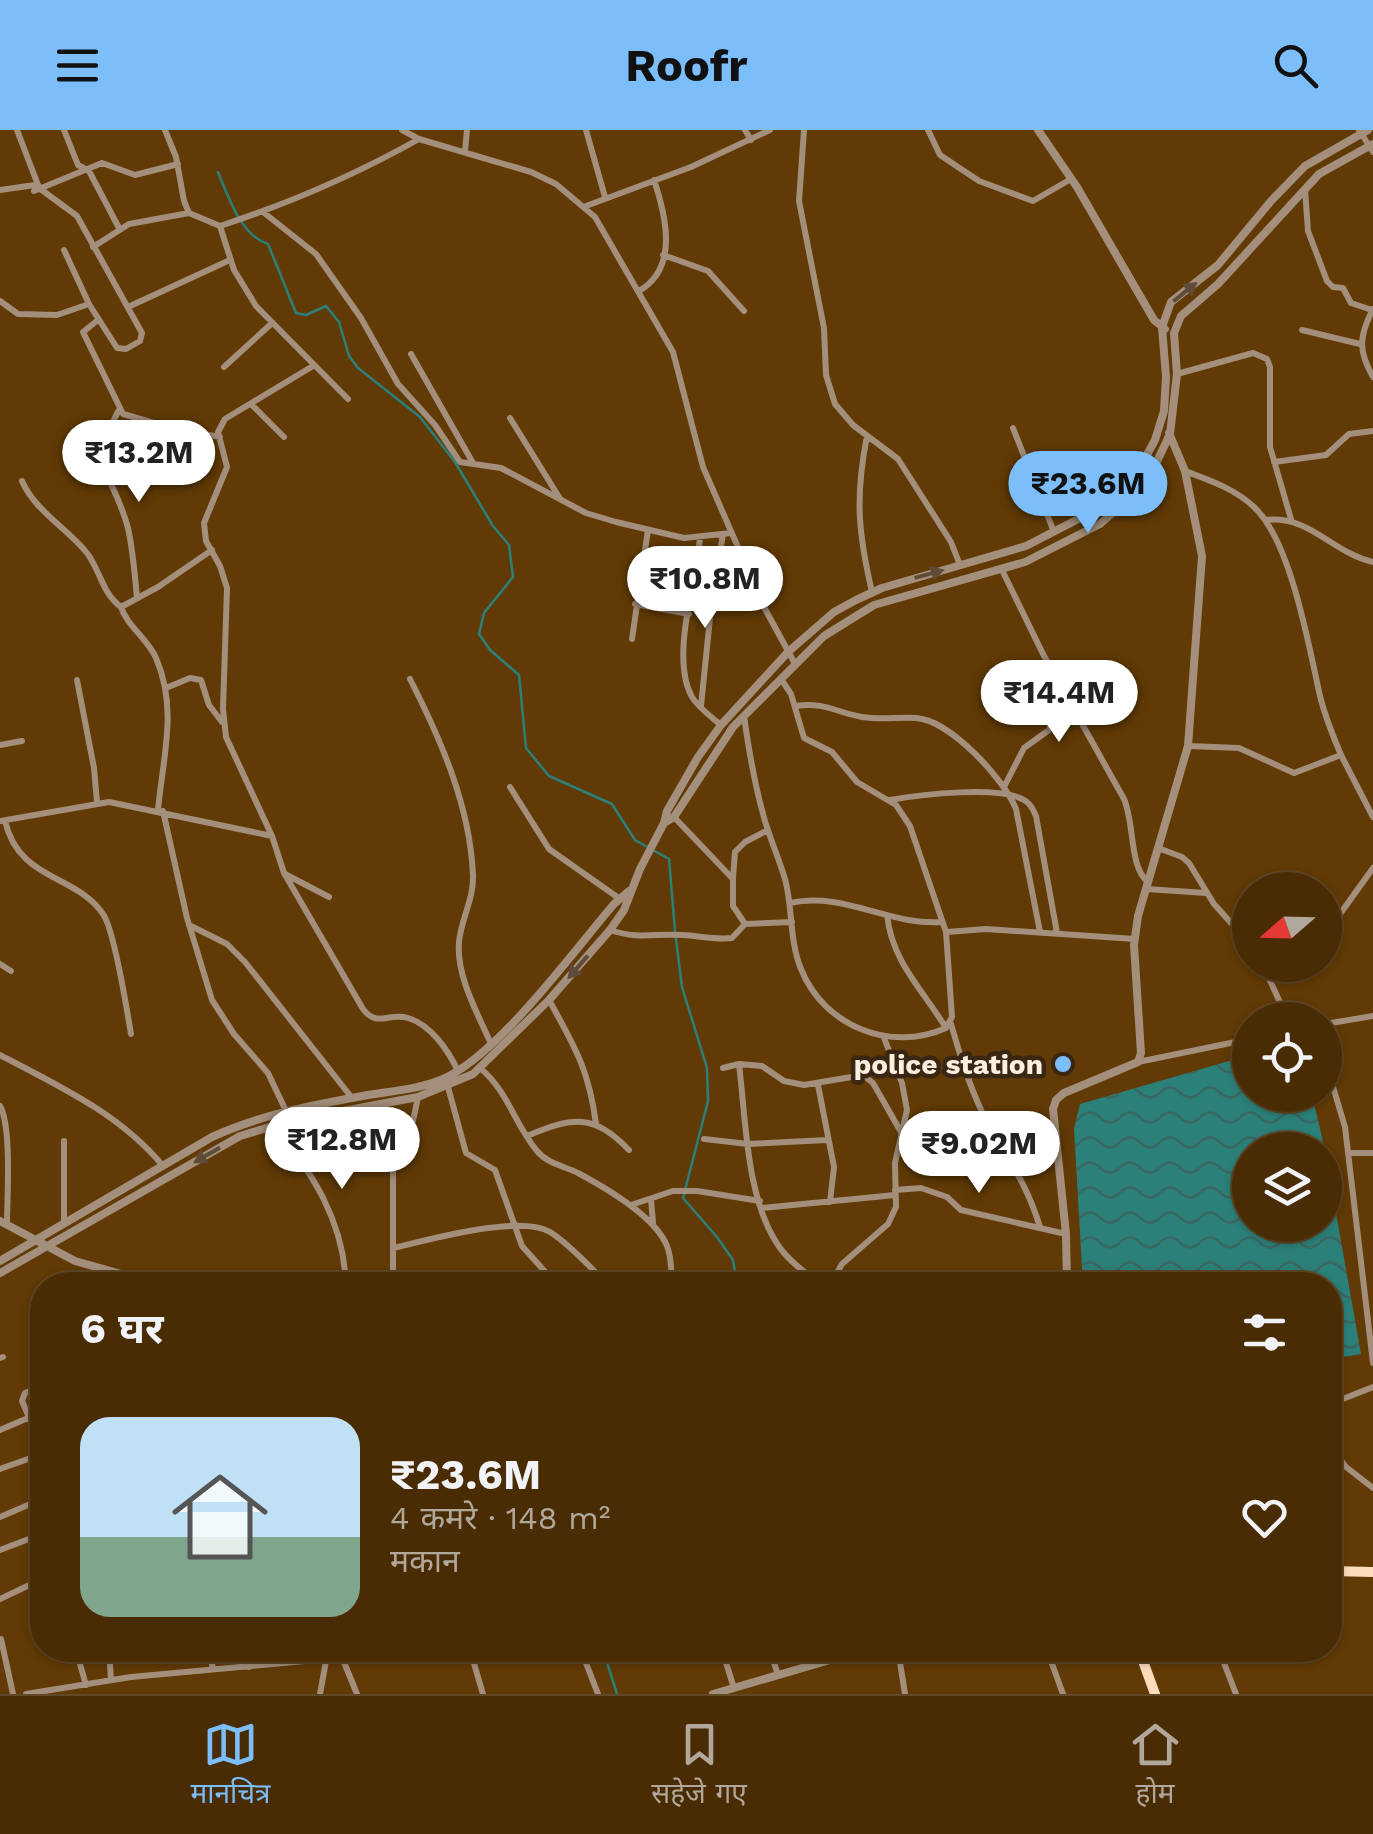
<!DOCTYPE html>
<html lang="hi">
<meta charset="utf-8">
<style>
:root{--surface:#492c04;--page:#50340e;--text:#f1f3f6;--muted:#b1a79a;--line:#614826;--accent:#7cbef9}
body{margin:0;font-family:"Work Sans","Noto Sans Devanagari",sans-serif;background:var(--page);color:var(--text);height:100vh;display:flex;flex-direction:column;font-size:38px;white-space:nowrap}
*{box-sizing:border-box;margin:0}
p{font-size:32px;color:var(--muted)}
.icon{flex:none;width:55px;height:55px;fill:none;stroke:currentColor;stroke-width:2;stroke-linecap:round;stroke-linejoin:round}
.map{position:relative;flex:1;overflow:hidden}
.panel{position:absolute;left:30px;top:1142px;width:1312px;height:390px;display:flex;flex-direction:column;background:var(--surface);border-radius:40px;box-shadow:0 2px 8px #0004,0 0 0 2px var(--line)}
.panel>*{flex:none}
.needle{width:65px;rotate:250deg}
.fabs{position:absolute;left:1232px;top:742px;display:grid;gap:20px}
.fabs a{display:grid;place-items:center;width:110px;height:110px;border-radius:50%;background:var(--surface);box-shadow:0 2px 8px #0004,0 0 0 2px var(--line);font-size:50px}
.price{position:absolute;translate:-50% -85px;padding:0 22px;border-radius:35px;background:#fff;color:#222;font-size:32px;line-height:65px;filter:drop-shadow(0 2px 5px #0008)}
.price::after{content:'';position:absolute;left:50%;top:60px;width:30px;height:22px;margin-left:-15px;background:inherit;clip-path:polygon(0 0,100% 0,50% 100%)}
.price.on{background:var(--accent);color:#111}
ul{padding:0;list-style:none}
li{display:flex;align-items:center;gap:30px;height:250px;padding:0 50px}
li+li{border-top:2px solid var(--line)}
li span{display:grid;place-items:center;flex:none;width:280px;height:200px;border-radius:30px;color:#555}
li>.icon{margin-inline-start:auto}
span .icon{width:120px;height:120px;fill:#fffc;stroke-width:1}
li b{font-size:42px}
h2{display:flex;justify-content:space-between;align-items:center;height:120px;padding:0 50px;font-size:42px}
header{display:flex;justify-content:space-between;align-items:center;height:130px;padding:0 50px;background:var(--accent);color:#111;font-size:45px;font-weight:700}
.tabs{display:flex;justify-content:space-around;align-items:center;height:140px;border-top:2px solid var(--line);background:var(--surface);font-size:28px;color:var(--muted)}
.tabs a{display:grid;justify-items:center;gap:5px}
.tabs .on{color:var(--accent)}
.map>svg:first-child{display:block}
.water{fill:url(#water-waves)}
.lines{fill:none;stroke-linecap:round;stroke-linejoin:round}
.stream{stroke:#2b8179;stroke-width:2.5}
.minor{stroke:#a48f7c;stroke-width:6}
.tertiary{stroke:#a48f7c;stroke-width:8}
.primary{stroke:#fcdbba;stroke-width:10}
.oneway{fill:#5e4b38}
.poi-dot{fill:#7cbef9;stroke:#392713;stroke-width:4}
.labels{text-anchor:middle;stroke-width:9;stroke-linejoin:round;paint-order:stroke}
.poi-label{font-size:28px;font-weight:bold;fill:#fef0e1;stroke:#392713;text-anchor:end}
</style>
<header><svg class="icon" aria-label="menu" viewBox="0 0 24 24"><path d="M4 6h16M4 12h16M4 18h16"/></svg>Roofr<svg class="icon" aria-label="search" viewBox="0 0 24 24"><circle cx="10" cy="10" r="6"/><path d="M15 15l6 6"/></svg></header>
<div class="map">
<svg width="1373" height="1564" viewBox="0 0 1373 1564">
<defs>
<pattern id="water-waves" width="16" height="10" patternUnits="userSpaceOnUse" patternTransform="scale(2.5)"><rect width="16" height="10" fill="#2b8179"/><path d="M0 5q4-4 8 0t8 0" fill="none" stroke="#3a6761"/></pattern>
</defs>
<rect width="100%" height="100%" fill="#613a05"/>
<path class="water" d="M 1250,925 L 1250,965 L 1312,965 L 1325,1020 L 1250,1020 L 1250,1095 L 1325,1095 L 1325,1021 L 1361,1224 L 1330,1229 L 1330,1155 L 1083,1155 L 1074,999 L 1080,974 Z"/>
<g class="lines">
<path class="stream" d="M 218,42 C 228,66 241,106 268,114 L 296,183 L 306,185 L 326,176 L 339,192 L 349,226 L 358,238 L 420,287 L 455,332 L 493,396 L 509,415 L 513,447 L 484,483 L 479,504 L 490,520 L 519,545 L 526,618 L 549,646 L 612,674 L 635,710 L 669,729 L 675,801
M 676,809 L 682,857 L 707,938 L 708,971 L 683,1068 L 717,1107 L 733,1130 L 736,1147 L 731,1155
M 603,1520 L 617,1564"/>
<path class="minor" d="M 17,0 L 38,55
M 64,0 L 78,35 L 89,41 L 119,98
M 165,0 L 176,27 L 184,71 L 189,83 L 220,96 L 234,140 L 256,176 L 348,269
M 402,0 L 419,9 L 531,42 L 556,54 L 595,87 L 673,222 L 703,337 L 765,479 L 794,532
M 586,0 L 605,67
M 745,0 L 751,10
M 804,0 L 799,71 L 824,198 L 826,245 L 835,274 L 853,295 L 898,329 L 951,412 L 960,435
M 928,0 L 940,25 L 979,51 L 1033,71 L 1071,49
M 1359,0 L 1373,22
M 465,21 L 467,0
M 1305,59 L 1308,101 L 1327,151 L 1333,157 L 1343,158 L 1351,173 L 1372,180
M 0,60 L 35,55 L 77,86 L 142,203 L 140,211 L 126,219 L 117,218 L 89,174 L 64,120
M 34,61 L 102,33 L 135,45 L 178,34
M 586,76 L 691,37 L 770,0
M 263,82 L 316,124 L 361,188 L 398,254 L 435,295 L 460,332 L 501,338 L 586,383 L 616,392 L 684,408 L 731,403
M 220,96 C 290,73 355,45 419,9
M 93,117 L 129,94 L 189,83
M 663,125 L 708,141 L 744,181
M 639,161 C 679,138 666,86 654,50
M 0,171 L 18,184 L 57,185 L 89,174
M 128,177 L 230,130
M 1373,179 C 1359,206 1358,221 1373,247
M 98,190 L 83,202 L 123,284 L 171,298 L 220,307
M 1302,200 L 1360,214
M 411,224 L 473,333
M 313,236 L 225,289 L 218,302 L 227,337 L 204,393 L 206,411 L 220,436 L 227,458 L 223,579 L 226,607 L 272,706 L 284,743 L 363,879 C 377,898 389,882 408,888 C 431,895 448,920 458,941
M 224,237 L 271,194
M 1177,244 L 1253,223 L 1267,229 L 1270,237 L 1270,317 L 1291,389
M 251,274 L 284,307
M 119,280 C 87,338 114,345 128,398 C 133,421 135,445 137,468
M 510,288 L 559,367
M 1013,298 L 1054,402
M 867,306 C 855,367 858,402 872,462
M 1274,332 L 1326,325 L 1349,304 L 1373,301
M 1185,341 C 1209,350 1235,359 1254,377 C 1291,411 1309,517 1320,566 C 1325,587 1333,606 1341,625
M 22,351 C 35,381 67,398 87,423 C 101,442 102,463 121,477
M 1266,390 C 1309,385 1333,423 1373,432
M 700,408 C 696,452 670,528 692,567 C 699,578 711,587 721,595
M 1002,440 L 1043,524 L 1124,669 C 1135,695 1129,737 1148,752
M 635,474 L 689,484
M 632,509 L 648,400
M 410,549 C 441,610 470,676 473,745 C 474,769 461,789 459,812 C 456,846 478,884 491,914
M 77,550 L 94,638 L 97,672
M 166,558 L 190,548 L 201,550 L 209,575 L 222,592
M 701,576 L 711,478 L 723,404
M 795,576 C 827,572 834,582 862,587 C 881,590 898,587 916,588 C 950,590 1004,649 1016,679 L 1040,802
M 744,586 C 749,622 755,657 765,691 C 771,711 779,729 785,749 C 793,778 789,810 801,839 C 824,896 890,923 946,898 L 952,887 L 946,802 L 910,696 L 896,675 L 857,652 L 832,622 L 804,608 L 791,564 L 781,549
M 0,615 L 22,611
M 1188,616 L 1239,618 L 1294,643 L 1341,625 L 1373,687
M 1005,655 L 1024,618 L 1049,600 L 1060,557
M 510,657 L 549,719 L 620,769
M 890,670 C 917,665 1005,654 1027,672 C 1032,676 1033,680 1036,686 L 1057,803
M 158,680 C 163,626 178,579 156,528 C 148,509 127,496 121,477 L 158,457 L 212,420
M 163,681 L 187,788 L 212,870 L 234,904 L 268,943 L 286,981
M 674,687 L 733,749 L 733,776 L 745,794 L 792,792
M 0,691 L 109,672 L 272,706
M 5,691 C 19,751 76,744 103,784 C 114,799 127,880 131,904
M 1158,718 L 1182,727 L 1189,733 L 1214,774 L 1250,814
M 285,744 L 329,767
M 733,748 L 735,722 L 745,712 L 768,700
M 1146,759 L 1206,763
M 790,773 C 844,761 889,796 942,792
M 887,785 C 892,832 923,860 946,898
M 189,795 L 227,814 L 245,832 L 352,968
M 1325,796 L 1340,784 L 1373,738
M 610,800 C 641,810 653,803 683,805 C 700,806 715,810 732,808 L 745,794
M 947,802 L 986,799 L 1135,809
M 0,834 L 11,841
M 1263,835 L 1288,890
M 549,870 C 575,917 589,940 596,994
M 951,894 C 960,925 969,955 983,984 C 1005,1026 1025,1048 1040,1097
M 1325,894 L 1373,886
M 0,925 C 59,956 120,984 163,1036
M 1325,930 L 1345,997 L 1373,1233
M 1138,932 L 1250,909
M 739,934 C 746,990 746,1071 780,1118 C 791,1133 807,1144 821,1155
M 480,938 C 508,961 515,995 537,1021 C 548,1034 564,1036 578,1043 C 606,1058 655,1086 667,1116 C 672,1128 671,1142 672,1155
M 723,938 L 739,934 L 762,936 L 784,951 L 804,955 L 863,945 L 873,953 L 901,1002
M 818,955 L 834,1037 L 830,1072
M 448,957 L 466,1023 L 495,1040 L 522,1116 L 557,1155
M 0,976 C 12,997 7,1068 7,1095
M 358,978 L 393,1030 L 393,1155
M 274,996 C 313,1043 344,1092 346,1155
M 527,1006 C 573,987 593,983 629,1020
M 704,1009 L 748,1014 L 827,1010
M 64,1011 L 64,1093
M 1348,1023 L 1373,1023
M 393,1030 L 413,991 L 418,967
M 895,1060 L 921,1058 L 947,1067 L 961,1080 L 1066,1104
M 651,1069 L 653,1093
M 631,1075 L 673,1061 L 697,1061 L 760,1071
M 762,1078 L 895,1065
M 394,1118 C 426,1110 521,1084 550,1102 C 571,1115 590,1138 609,1155
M 830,1155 L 842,1134 L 888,1094 L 896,1077 L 895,1033 L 907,980 L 902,953 L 884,908
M 0,1228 L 3,1227
M 42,1256 L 25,1263 L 22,1271 L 42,1317
M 1330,1274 L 1373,1257
M 0,1300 L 28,1288
M 1330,1316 L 1346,1337 L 1373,1358
M 0,1339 L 42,1324
M 0,1387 L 42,1369
M 0,1420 L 42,1404
M 0,1469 L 42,1449
M 1,1509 L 13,1564
M 76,1520 L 86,1555
M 109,1520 L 111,1550
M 208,1520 L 213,1538
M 249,1520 L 249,1537
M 339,1520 L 357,1564
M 470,1520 L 483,1564
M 501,1520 L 524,1525 L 581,1520
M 581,1520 L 598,1564
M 722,1520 L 734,1558
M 762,1520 L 763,1520
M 770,1520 L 778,1545
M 898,1520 L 905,1564
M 1047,1520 L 1063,1564
M 1219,1520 L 1236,1564
M 26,1564 L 131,1547 L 326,1529
M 320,1564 L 328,1520"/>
<path class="tertiary" d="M 1038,0 L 1077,57 L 1154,190 L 1165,199
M 664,693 L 674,687 L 733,597 L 824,506 L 874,475 L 1025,432 L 1100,394 L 1124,373 L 1151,344 L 1170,304 L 1177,244 L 1174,203 L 1181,186 L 1218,154 L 1319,44 L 1373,14
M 0,1091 L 75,1131 L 160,1155
M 0,1131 L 212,1007 C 262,984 314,975 368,965 C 392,961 420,959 443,949 C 499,924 572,823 614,774 L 629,761
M 0,1143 L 240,1006 L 290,991 L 418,967 L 473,944 L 549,870 L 610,800 L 624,780 L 640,739 L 664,693 L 667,681 L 698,627 L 721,595 L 788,522 L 834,482 L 856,470 L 882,458 L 1026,416 L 1088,384 L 1123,356 L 1142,334 L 1155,310 L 1164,281 L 1166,247 L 1162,197 L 1171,172 L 1218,135 L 1271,71 L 1305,36 L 1368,0
M 1067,1155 L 1066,1104 L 1053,979 L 1056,970 L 1064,963 L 1138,932 L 1141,923 L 1134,815 L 1138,786 L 1188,616 L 1202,426 L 1185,341 L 1169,303
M 713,1564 L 864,1520"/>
<path class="primary" d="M 1330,1441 L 1373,1442
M 1139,1520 L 1155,1564"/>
</g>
<defs><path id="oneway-solid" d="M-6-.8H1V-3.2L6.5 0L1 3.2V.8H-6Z" transform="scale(2.5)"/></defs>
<g class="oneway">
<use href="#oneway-solid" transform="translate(1185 162) rotate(-39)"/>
<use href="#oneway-solid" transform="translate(929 444) rotate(-15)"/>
<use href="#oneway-solid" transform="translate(578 837) rotate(131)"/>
<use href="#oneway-solid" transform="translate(207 1025) rotate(150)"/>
</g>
<circle class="poi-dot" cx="1063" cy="934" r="10"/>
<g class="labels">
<g class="poi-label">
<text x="1043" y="944">police station</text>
</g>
</g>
</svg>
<div class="fabs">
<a><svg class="needle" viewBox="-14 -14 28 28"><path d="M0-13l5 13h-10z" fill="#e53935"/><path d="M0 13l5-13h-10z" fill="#b1a79a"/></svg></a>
<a><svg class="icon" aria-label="locate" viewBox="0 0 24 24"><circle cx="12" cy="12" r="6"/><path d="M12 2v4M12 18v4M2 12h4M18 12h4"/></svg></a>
<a><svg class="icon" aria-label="layers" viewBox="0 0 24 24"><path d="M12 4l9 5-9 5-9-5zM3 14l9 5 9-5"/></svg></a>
</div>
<b class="price" style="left:139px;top:375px">₹13.2M</b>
<b class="price on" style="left:1088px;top:406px">₹23.6M</b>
<b class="price" style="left:705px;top:501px">₹10.8M</b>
<b class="price" style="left:1059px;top:615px">₹14.4M</b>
<b class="price" style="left:342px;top:1062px">₹12.8M</b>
<b class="price" style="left:979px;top:1066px">₹9.02M</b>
<section class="panel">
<h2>6 घर<svg class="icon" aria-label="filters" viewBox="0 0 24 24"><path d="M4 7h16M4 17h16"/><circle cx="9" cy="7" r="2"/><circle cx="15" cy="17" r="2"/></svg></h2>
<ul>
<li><span style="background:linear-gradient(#bfe0f5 60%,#7fa58c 0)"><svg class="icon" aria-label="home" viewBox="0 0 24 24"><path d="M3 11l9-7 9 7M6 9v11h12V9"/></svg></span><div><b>₹23.6M</b><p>4 कमरे · 148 m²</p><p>मकान</p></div><svg class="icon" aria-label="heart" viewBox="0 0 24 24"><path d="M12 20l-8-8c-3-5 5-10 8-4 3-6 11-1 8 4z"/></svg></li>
</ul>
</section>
</div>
<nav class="tabs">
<a class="on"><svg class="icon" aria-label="map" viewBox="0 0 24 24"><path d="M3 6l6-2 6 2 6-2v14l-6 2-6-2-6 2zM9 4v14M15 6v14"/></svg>मानचित्र</a>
<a><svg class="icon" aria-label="saved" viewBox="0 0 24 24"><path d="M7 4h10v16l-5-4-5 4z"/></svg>सहेजे गए</a>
<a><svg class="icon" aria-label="home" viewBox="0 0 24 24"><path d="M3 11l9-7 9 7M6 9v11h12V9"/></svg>होम</a>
</nav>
